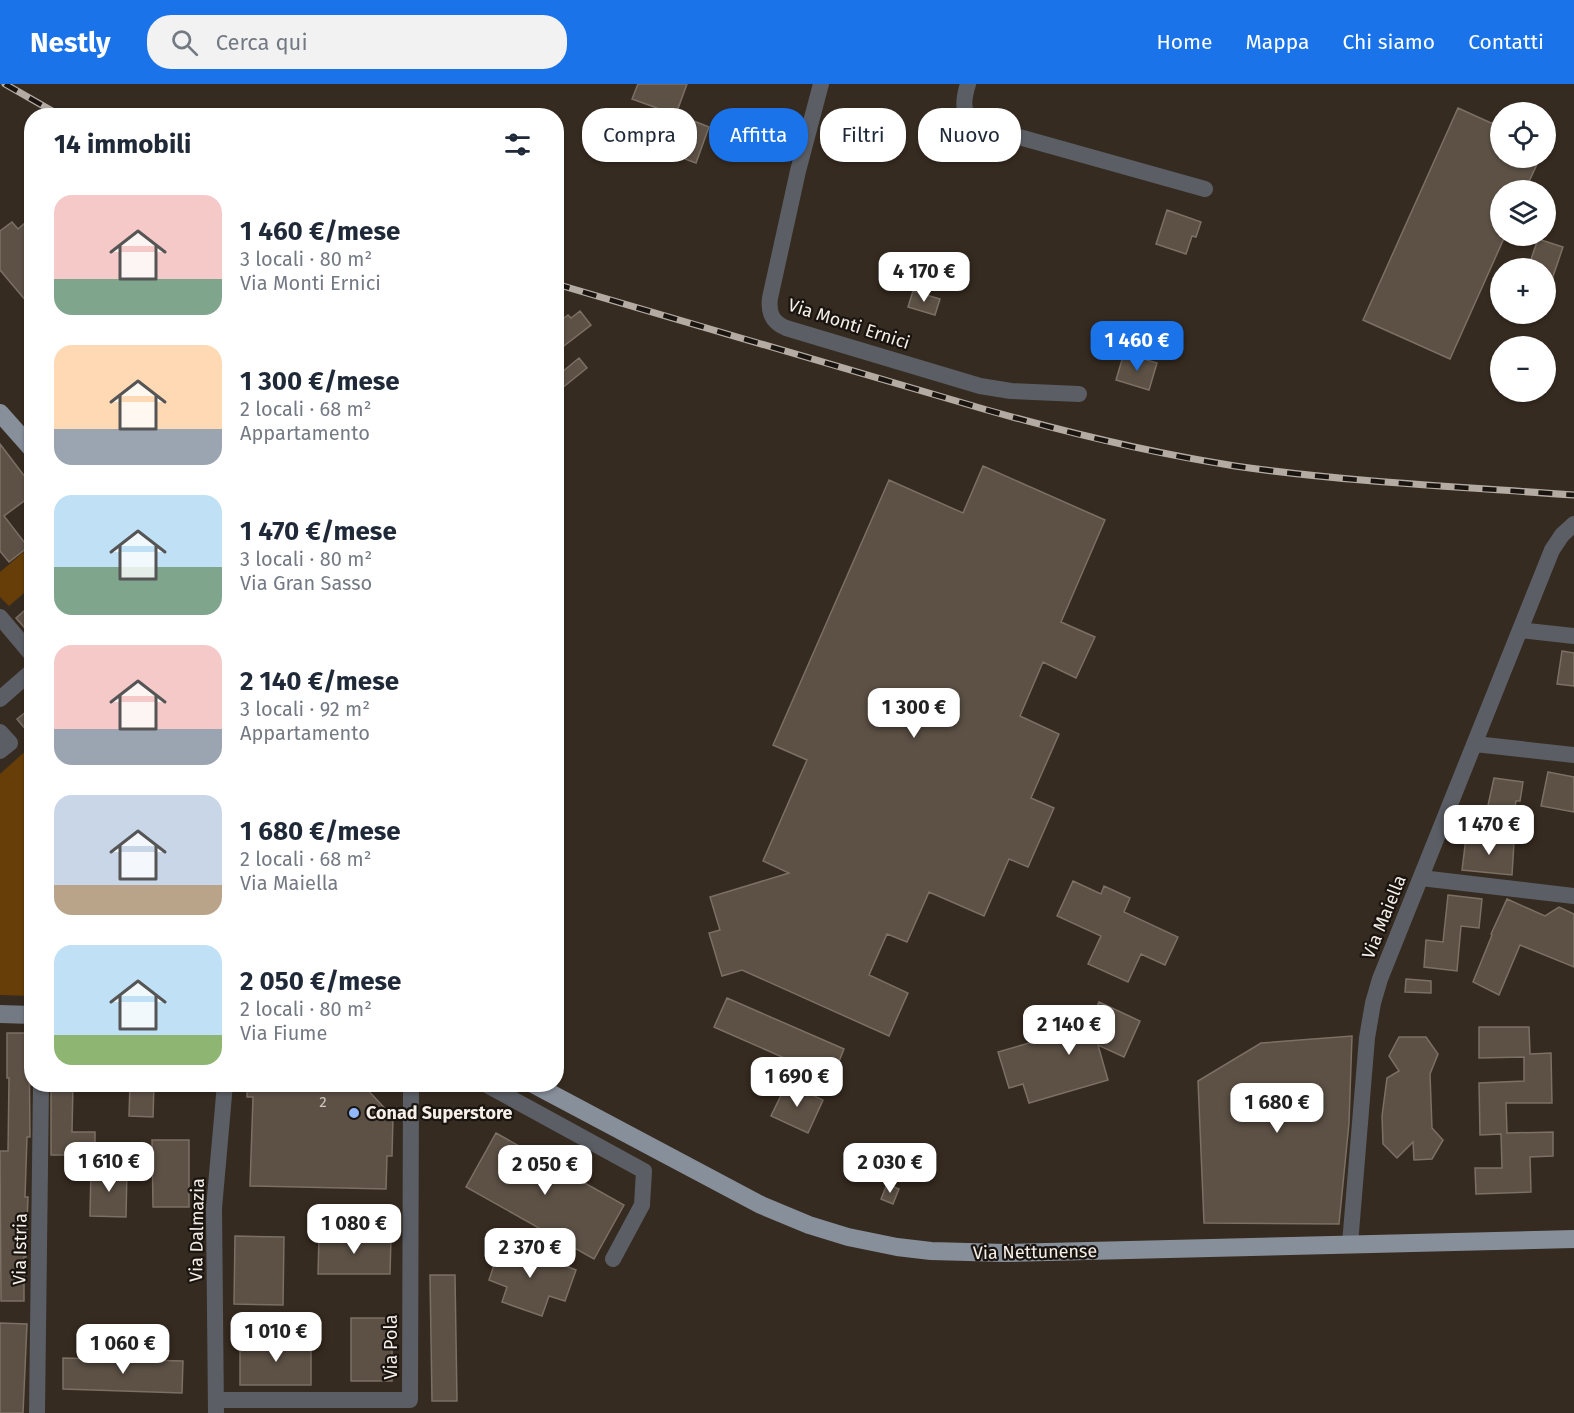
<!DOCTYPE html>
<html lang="it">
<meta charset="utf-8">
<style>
:root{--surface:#fff;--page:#f2f2f3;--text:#1f2937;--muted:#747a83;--accent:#1a73e8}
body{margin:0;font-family:"Fira Sans",sans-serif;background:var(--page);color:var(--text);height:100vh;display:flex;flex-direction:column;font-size:22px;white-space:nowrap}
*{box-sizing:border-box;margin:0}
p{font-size:20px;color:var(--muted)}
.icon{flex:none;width:33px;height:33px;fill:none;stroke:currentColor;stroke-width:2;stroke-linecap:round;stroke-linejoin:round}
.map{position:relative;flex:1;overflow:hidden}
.drawer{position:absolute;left:24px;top:24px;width:540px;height:984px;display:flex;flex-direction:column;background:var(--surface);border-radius:24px;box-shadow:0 2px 4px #0004}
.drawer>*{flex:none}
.guide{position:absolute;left:582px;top:24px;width:570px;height:54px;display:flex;gap:12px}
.fabs{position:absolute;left:1490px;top:18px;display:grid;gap:12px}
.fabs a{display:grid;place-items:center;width:66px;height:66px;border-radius:50%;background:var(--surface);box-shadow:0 2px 4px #0004;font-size:30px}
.price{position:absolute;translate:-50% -51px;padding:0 14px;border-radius:12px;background:#fff;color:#222;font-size:20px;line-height:39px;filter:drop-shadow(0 2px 3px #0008)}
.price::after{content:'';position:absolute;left:50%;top:36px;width:18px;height:14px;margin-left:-9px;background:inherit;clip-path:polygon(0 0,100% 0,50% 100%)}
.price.selected{background:var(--accent);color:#fff}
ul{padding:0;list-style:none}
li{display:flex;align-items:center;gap:18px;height:150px;padding:0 30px}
li span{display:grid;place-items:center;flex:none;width:168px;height:120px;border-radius:18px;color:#555}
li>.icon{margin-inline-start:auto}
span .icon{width:72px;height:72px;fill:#fffc;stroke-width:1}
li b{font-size:26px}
h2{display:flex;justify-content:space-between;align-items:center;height:72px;padding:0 30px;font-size:26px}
.pill{padding:0 21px;border-radius:24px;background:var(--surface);box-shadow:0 2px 4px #0004;font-size:21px;line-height:54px}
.pill.selected{background:var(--accent);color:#fff}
header{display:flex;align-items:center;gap:36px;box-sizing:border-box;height:84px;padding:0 30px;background:var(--accent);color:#fff}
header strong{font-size:28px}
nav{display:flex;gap:33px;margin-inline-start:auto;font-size:21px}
.search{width:420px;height:54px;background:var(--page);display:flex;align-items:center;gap:15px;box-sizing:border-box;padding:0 21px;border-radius:24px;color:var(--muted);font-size:22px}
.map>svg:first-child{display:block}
.green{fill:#673e07}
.building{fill:#5d5145;stroke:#7c6f63;stroke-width:1.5}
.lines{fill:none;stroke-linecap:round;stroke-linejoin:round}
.street{stroke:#5b5e65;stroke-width:16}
.secondary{stroke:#747a83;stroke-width:18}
.primary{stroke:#878f9b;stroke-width:18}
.rail-casing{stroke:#b4aba3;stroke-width:7}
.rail{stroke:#191410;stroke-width:4.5;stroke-dasharray:14;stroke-linecap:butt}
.poi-dot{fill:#91b8fd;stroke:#191410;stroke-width:2}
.labels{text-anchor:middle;stroke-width:4.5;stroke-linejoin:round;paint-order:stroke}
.number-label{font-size:15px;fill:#d0c8bf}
.street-label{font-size:18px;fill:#f6efe8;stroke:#191410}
.poi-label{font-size:18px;font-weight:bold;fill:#f6efe8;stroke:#191410;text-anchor:start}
</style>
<header>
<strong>Nestly</strong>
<div class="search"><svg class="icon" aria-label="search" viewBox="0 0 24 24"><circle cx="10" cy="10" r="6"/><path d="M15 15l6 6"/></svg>Cerca qui</div>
<nav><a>Home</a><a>Mappa</a><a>Chi siamo</a><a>Contatti</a></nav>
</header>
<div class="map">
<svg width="1574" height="1329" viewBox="0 0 1574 1329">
<rect width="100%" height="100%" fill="#362b20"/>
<path class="green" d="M 31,462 L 31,503 L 9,522 L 0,513 L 0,488 Z
M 31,662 L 31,912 L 0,911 L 0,690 Z"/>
<path class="building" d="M 638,0 L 687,0 L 676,30 L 709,43 L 696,79 L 669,69 L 677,49 L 652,40 L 657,24 L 632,15 Z
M 1458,24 L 1500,43 L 1500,74 L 1540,74 L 1525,106 L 1500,106 L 1500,152 L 1505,152 L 1450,275 L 1363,236 Z
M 1167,126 L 1201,138 L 1196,153 L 1192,152 L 1186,170 L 1156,160 Z
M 32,133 L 32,224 L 0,186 L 0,147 L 12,138 L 18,145 Z
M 1538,155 L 1563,163 L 1547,210 L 1545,210 L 1545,184 L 1528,184 Z
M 913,207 L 940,215 L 935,231 L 908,223 Z
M 580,227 L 591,241 L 556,268 L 556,240 L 568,231 L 571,234 Z
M 1124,269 L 1157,279 L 1149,306 L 1116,296 Z
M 579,274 L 587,284 L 556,309 L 556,293 Z
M 0,360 L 32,402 L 32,411 L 4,432 L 28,463 L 9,478 L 0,467 Z
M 983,382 L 1105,436 L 1061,538 L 1095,553 L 1076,594 L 1043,578 L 1020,632 L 1059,650 L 1031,714 L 1054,724 L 1028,783 L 1009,775 L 984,832 L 929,808 L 907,858 L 887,850 L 869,891 L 908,909 L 889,952 L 742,886 L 722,892 L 709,849 L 720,846 L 710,813 L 789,789 L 763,777 L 807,676 L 773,661 L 889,396 L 963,429 Z
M 32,520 L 32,552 L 16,534 Z
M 1562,567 L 1574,569 L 1574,602 L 1557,600 Z
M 32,623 L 32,653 L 17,635 Z
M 1548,688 L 1574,693 L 1574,728 L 1541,722 Z
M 1494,694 L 1523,698 L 1520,717 L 1516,717 L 1514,730 L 1487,726 Z
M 1466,754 L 1514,758 L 1512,791 L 1462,786 Z
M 1073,797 L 1101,810 L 1104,802 L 1130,814 L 1124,828 L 1178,853 L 1165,881 L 1141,870 L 1128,898 L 1088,880 L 1101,852 L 1057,832 Z
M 1448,811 L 1482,815 L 1479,844 L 1461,842 L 1457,887 L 1424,883 L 1426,856 L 1443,858 Z
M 1507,815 L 1545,832 L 1559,823 L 1574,830 L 1574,883 L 1520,861 L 1499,911 L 1473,898 L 1492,851 L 1491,850 Z
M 1406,895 L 1431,897 L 1431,909 L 1405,908 Z
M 727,914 L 844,965 L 832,995 L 714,943 Z
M 1099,918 L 1140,937 L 1124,973 L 1098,961 L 1108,996 L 1029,1019 L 1023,1000 L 1009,1004 L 998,968 L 1088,942 Z
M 1479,943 L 1529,943 L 1530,970 L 1551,969 L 1552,1019 L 1506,1019 L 1507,1049 L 1553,1048 L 1553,1072 L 1530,1073 L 1531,1108 L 1476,1110 L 1475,1084 L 1502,1084 L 1501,1050 L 1480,1051 L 1479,999 L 1524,997 L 1524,973 L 1479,974 Z
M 7,949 L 29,949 L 30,1053 L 27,1053 L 25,1113 L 28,1113 L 27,1140 L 26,1173 L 24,1173 L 24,1217 L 1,1217 L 0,1067 L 8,1067 L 9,994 L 7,994 Z
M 1352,952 L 1349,1039 L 1339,1140 L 1204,1139 L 1198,997 L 1261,959 Z
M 1399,953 L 1426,953 L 1438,970 L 1430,990 L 1432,1044 L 1443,1056 L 1432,1075 L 1414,1076 L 1413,1058 L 1397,1074 L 1383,1060 L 1382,1032 L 1387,994 L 1399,987 L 1389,972 Z
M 787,999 L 823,1016 L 808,1049 L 771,1032 Z
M 51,1000 L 73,1000 L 72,1048 L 95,1048 L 95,1071 L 51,1071 Z
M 130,1000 L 154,1000 L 153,1033 L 129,1032 Z
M 247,1000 L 362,1000 L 393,1033 L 392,1072 L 387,1072 L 386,1105 L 250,1102 L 253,1013 L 247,1013 Z
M 496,1049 L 624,1121 L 594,1175 L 466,1103 Z
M 152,1056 L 189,1056 L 189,1123 L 153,1123 Z
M 91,1085 L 127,1086 L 126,1133 L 90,1132 Z
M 887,1100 L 899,1105 L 893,1120 L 881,1115 Z
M 235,1152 L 284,1153 L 283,1221 L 234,1220 Z
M 319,1152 L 391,1153 L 390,1190 L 318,1190 Z
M 502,1157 L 576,1186 L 565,1217 L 549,1212 L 542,1232 L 502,1218 L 507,1203 L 489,1196 Z
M 430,1191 L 455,1191 L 457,1317 L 432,1317 Z
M 351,1234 L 392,1234 L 392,1297 L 351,1297 Z
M 0,1239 L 27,1240 L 23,1329 L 0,1329 Z
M 240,1257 L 311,1257 L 311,1301 L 240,1301 Z
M 63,1274 L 183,1277 L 182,1309 L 63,1305 Z"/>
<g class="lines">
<path class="street" d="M 821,0 L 798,87 L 770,214 C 768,229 772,238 786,244 L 980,302 L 1011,307 L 1079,310
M 968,0 C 963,16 961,30 976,41 L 1205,105
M 0,533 L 32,571
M 1520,546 L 1574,552
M 0,615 L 32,587
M 0,648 L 10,659 L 0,667
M 1475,660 L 1574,671
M 1421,794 L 1574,812
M 485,1000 L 644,1087 L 642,1121 L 613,1175
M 1350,1160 L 1367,954 L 1373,919 L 1380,895 L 1552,466 L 1562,451 L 1574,440
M 216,1316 L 410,1316 L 411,1000
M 37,1329 L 41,1000
M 216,1329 L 214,1124 L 225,1000"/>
<path class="secondary" d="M 0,930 L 32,931"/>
<path class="primary" d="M 0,329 L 32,365
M 533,1000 L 761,1121 L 809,1141 L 848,1153 L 897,1163 L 931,1167 L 1005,1169 L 1574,1155"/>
<g class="rail-casing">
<path id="rail" d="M 5,0 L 61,32
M 556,200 L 987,326 C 1069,349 1150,369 1235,382 C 1347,398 1461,403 1574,411"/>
</g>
<use href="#rail" class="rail"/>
</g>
<circle class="poi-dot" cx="354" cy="1029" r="6"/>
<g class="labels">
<g class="number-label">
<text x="323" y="1023">2</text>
</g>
<g class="street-label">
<text transform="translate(849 240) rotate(18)" y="6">Via Monti Ernici</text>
<text transform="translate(1384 833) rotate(-68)" y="6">Via Maiella</text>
<text transform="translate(197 1146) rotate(-89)" y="6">Via Dalmazia</text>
<text transform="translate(20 1165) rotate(-89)" y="6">Via Istria</text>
<text transform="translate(1035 1168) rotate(-1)" y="6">Via Nettunense</text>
<text transform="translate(391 1263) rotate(-90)" y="6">Via Pola</text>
</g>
<g class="poi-label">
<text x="366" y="1035">Conad Superstore</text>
</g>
</g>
</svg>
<div class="fabs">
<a><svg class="icon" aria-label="locate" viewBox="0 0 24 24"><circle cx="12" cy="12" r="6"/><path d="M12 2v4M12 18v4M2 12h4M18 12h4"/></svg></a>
<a><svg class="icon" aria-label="layers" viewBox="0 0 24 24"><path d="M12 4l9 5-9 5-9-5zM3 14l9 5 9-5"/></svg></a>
<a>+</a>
<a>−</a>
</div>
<b class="price" style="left:924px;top:219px">4 170 €</b>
<b class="price selected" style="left:1137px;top:288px">1 460 €</b>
<b class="price" style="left:914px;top:655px">1 300 €</b>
<b class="price" style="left:1489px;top:772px">1 470 €</b>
<b class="price" style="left:1069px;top:972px">2 140 €</b>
<b class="price" style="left:797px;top:1024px">1 690 €</b>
<b class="price" style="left:1277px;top:1050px">1 680 €</b>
<b class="price" style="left:109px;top:1109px">1 610 €</b>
<b class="price" style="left:890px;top:1110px">2 030 €</b>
<b class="price" style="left:545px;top:1112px">2 050 €</b>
<b class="price" style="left:354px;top:1171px">1 080 €</b>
<b class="price" style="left:530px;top:1195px">2 370 €</b>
<b class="price" style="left:276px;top:1279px">1 010 €</b>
<b class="price" style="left:123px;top:1291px">1 060 €</b>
<div class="guide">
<a class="pill">Compra</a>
<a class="pill selected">Affitta</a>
<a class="pill">Filtri</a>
<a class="pill">Nuovo</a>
</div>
<section class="drawer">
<h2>14 immobili<svg class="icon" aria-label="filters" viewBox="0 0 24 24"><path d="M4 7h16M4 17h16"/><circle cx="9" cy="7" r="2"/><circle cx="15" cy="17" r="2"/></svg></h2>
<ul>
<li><span style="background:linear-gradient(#f6c9c9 70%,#7fa58c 0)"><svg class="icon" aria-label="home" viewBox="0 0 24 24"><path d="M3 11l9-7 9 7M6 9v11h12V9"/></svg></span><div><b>1 460 €/mese</b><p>3 locali · 80 m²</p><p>Via Monti Ernici</p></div></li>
<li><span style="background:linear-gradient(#ffd9b3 70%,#9aa5b1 0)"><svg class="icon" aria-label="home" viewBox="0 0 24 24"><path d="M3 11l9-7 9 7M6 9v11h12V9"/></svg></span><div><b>1 300 €/mese</b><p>2 locali · 68 m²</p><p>Appartamento</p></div></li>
<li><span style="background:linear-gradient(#bfe0f5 60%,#7fa58c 0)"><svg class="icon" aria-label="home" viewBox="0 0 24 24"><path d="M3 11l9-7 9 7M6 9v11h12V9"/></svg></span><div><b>1 470 €/mese</b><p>3 locali · 80 m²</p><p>Via Gran Sasso</p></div></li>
<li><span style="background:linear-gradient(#f6c9c9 70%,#9aa5b1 0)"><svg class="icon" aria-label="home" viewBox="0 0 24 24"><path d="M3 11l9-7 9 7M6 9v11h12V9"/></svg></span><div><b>2 140 €/mese</b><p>3 locali · 92 m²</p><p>Appartamento</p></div></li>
<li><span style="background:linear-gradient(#c9d6e8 75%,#b9a48a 0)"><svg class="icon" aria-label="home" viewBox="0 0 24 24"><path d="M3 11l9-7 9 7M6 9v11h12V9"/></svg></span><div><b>1 680 €/mese</b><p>2 locali · 68 m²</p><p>Via Maiella</p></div></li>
<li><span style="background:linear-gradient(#bfe0f5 75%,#8fb573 0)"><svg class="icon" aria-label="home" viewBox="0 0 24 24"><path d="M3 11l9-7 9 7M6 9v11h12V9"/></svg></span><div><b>2 050 €/mese</b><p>2 locali · 80 m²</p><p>Via Fiume</p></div></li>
</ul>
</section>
</div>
